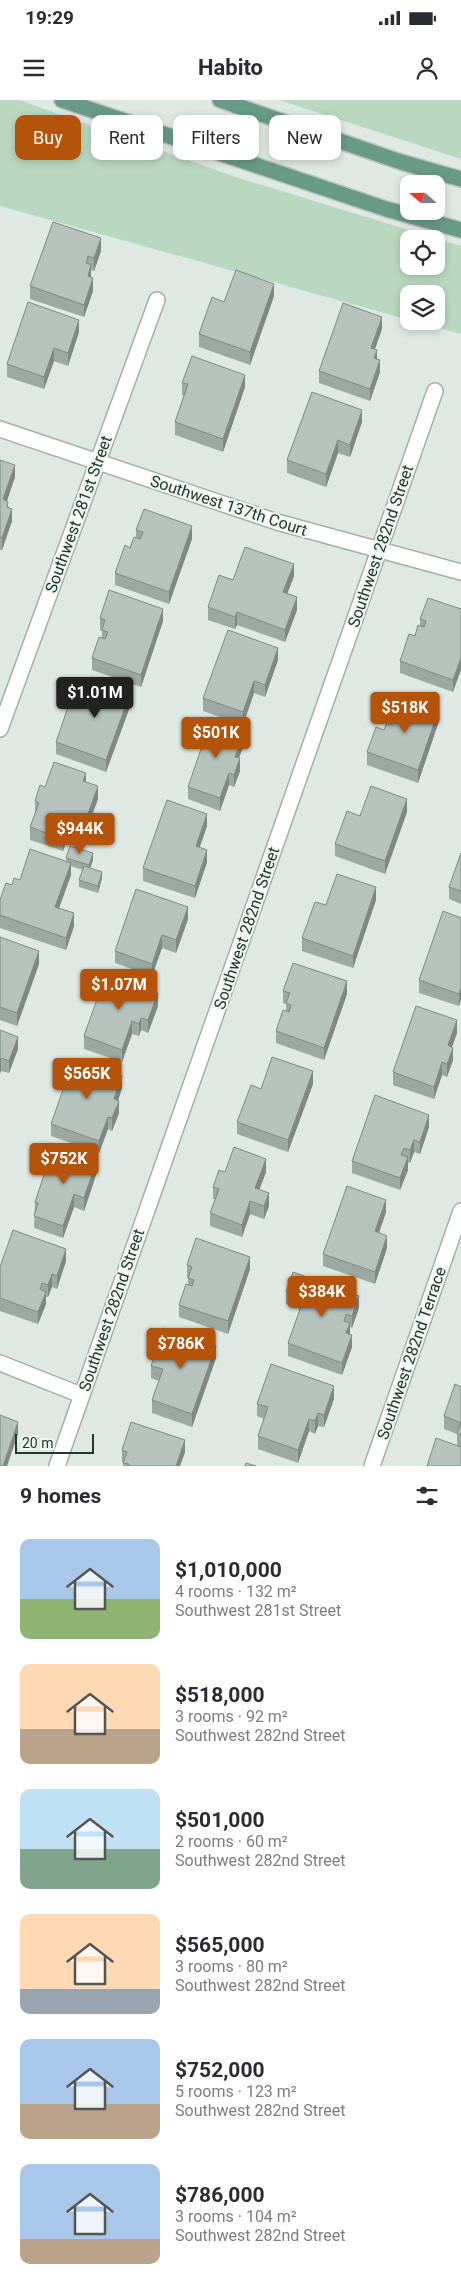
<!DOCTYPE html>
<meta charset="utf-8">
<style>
:root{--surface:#fff;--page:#f2f2f3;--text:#2b2b33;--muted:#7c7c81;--accent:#b45309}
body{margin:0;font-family:Roboto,sans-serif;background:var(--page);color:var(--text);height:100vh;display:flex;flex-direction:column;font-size:19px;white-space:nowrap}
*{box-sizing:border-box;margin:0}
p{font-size:16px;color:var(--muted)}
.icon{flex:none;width:28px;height:28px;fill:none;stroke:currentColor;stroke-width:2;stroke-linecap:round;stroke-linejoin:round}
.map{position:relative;height:1366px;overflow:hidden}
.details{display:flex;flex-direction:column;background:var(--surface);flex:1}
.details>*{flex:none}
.top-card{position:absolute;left:15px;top:15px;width:431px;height:45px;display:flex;gap:10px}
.needle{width:32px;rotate:290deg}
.buttons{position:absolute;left:400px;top:75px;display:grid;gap:10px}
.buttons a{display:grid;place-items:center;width:45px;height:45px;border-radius:10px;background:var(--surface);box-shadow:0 2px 8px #0003;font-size:25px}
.scale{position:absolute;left:15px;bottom:12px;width:79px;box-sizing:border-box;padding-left:5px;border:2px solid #22372f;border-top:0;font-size:14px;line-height:18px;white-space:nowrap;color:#22372f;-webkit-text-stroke:4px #eff6f2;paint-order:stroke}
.price{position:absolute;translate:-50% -42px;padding:0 11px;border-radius:5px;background:var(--accent);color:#fff;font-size:16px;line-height:32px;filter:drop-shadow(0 1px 2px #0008)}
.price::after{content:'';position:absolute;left:50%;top:30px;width:15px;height:11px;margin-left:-8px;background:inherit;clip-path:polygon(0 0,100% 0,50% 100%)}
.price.active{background:#222;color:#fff}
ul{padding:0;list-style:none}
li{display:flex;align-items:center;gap:15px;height:125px;padding:0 20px}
li span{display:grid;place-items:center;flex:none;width:140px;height:100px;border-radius:10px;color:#555}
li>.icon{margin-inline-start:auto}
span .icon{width:60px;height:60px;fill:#fffc;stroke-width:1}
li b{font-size:21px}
h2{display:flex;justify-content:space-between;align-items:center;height:60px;padding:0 20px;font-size:21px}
.chip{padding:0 18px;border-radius:10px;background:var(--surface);box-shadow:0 2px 8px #0003;font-size:18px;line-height:45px}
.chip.active{background:var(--accent);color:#fff}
.status{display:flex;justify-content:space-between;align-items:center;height:35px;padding:0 25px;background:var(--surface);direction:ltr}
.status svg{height:14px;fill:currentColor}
header{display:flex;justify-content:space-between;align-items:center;height:65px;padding:0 20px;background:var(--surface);font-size:22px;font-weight:700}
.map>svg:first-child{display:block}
.green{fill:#bad8bf;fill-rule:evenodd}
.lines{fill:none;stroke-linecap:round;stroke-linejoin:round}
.minor-casing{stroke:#a3b0a9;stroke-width:18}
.major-casing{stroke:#bdc3c1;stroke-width:18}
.minor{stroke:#fff;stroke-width:15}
.major{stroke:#689a88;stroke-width:15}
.wall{fill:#9ca8a2}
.shaded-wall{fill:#7f8884}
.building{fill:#b5c3bc;stroke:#7f8884}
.labels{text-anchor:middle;stroke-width:4;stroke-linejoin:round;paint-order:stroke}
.street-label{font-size:16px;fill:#22372f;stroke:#eff6f2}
</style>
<div class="status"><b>19:29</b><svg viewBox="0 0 49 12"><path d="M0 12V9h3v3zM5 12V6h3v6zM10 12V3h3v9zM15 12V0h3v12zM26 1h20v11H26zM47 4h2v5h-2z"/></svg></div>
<header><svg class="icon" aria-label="menu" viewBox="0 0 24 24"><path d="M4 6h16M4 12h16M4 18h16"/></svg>Habito<svg class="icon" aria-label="person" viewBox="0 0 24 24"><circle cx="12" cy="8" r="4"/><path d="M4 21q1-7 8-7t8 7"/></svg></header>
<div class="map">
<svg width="461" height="1366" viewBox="0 0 461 1366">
<rect width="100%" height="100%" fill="#dfe9e3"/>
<path class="green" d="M 0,0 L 19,0 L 239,78 L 461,146 L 461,234 L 415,221 L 436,221 L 436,194 L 409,194 L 409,220 L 0,106 ZM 409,139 L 436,139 L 436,166 L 409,166 Z
M 279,0 L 461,0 L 461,59 Z"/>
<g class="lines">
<g class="minor-casing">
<path id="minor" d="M 0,329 L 277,422 L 461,472
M 0,629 L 157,200
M 0,1263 L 81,1295
M 57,1366 L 435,291
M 372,1366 L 461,1111"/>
</g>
<g class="major-casing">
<path id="major" d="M 62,0 L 386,109 L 461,130
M 220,0 L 401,62 L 461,79"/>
</g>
<use href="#minor" class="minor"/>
<use href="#major" class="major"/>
</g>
<path class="wall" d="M 53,122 L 101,151 L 94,171 L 91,170 L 91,178 L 93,191 L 84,217 L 30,199 L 30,186 Z
M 274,196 L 250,265 L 199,247 L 199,234 L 224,202 Z
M 382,229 L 375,249 L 380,272 L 370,301 L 319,283 L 319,271 Z
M 79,232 L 68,266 L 54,261 L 44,289 L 7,277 L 7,264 Z
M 182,283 L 245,287 L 223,352 L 175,335 L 175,322 L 184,296 L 182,295 Z
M 362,322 L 350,357 L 338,353 L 326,387 L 287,373 L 287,360 Z
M 0,360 L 15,377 L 7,401 L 12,421 L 2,450 L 0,450 Z
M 136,430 L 192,439 L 169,504 L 115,485 L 115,473 L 136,438 Z
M 294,476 L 287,494 L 297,510 L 285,542 L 237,525 L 235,529 L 208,520 L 208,507 L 233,480 Z
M 461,509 L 453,592 L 400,573 L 400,561 L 420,525 L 420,519 Z
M 100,518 L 163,521 L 141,587 L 92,570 L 92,558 L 102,538 L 102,531 L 100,530 Z
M 278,560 L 265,597 L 254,593 L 243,625 L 203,611 L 203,598 Z
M 131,604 L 106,672 L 56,654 L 56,642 L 80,608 Z
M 439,621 L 418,683 L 367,665 L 367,652 L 384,630 L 391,625 Z
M 244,644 L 239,658 L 240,671 L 234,687 L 229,685 L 220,711 L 188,699 L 188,687 Z
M 86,682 L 98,699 L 85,734 L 71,729 L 63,751 L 30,740 L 30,727 L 35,714 L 35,701 Z
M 407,712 L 385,774 L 335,756 L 335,744 L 360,716 Z
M 207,726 L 199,747 L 207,762 L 195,798 L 143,781 L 143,768 Z
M 461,753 L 461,804 L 449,799 L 449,787 Z
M 66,758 L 93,760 L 90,768 L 102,778 L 98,793 L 79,787 L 79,780 L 83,770 L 71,766 L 71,775 L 59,808 L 74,826 L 66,850 L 0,828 L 0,800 L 12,785 L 20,780 L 66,761 Z
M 376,800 L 353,868 L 302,851 L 302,838 L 326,805 Z
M 461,818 L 459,906 L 419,893 L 419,880 Z
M 188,819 L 176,853 L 162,848 L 152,876 L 115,863 L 115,851 Z
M 0,837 L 39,864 L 17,926 L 0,920 Z
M 283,891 L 347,894 L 324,960 L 276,943 L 276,931 L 286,911 L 286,904 L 283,903 Z
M 158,906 L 148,933 L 141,930 L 139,936 L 132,934 L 122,962 L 84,949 L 84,936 Z
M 0,930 L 18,949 L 9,973 L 1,971 Z
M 457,933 L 452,947 L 453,960 L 447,977 L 442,975 L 434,999 L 393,985 L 393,972 Z
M 313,984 L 288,1052 L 237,1034 L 237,1022 L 261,989 Z
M 122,988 L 118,1001 L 119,1013 L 112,1031 L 108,1029 L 99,1053 L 51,1036 L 51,1024 Z
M 429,1027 L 420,1054 L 414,1052 L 410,1063 L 408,1062 L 408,1070 L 400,1090 L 352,1073 L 352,1061 Z
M 97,1072 L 84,1111 L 74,1107 L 63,1138 L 34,1128 L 35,1102 L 49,1074 Z
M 225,1072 L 266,1072 L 259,1090 L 269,1106 L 264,1119 L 250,1114 L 242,1137 L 210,1126 L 210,1113 L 215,1099 L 213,1099 L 213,1087 Z
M 386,1112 L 379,1133 L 387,1148 L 375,1184 L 323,1166 L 323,1154 Z
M 66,1161 L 57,1189 L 52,1187 L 48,1197 L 46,1197 L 46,1204 L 38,1224 L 0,1211 L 0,1167 Z
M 187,1165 L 250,1169 L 228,1234 L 179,1217 L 179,1205 L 188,1184 L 188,1178 L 187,1178 Z
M 286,1191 L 359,1208 L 352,1228 L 350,1227 L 350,1234 L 352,1247 L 342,1275 L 288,1256 L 288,1243 L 300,1209 L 286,1204 Z
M 216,1258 L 192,1327 L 152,1313 L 152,1300 L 159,1281 L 151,1278 L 151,1266 Z
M 461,1287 L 461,1366 L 457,1346 L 457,1334 L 444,1329 L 444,1316 Z
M 334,1299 L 324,1327 L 318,1326 L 315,1334 L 309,1331 L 298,1363 L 258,1349 L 258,1336 L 264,1319 L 257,1316 L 257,1304 Z
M 122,1350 L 185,1352 L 180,1366 L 123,1366 L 123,1362 L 122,1362 Z"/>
<path class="shaded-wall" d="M 101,138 L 101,151 L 94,171 L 94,158 Z
M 91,165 L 91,178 L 88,176 Z
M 93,178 L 93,191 L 84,217 L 84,205 Z
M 274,184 L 274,196 L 250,265 L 250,252 Z
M 382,217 L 382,229 L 371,260 L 371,248 Z
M 79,220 L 79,232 L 68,266 L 68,253 Z
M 54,248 L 54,261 L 44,289 L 44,277 Z
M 377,250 L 377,262 L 374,258 Z
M 380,260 L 380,272 L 370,301 L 370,289 Z
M 245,275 L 245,287 L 223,352 L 223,339 Z
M 362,310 L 362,322 L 350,357 L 350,345 Z
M 338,340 L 338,353 L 326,387 L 326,374 Z
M 15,365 L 15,377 L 3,412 L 3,399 Z
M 12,409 L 12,421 L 2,450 L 2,438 Z
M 192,426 L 192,439 L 169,504 L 169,492 Z
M 294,464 L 294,476 L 283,505 L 283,492 Z
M 297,497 L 297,510 L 285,542 L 285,530 Z
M 163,509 L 163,521 L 141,587 L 141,575 Z
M 237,512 L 237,525 L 235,529 L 235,517 Z
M 278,548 L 278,560 L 265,597 L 265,585 Z
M 461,558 L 461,570 L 453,592 L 453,580 Z
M 254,581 L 254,593 L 243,625 L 243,612 Z
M 131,591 L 131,604 L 106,672 L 106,660 Z
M 439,609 L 439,621 L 418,683 L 418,670 Z
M 244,632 L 244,644 L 235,669 L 235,657 Z
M 240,658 L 240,671 L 234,687 L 234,675 Z
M 86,673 L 86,686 L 83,681 Z
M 229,673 L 229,685 L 220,711 L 220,698 Z
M 98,686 L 98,699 L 85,734 L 85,722 Z
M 407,699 L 407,712 L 385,774 L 385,761 Z
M 207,714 L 207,726 L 196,758 L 196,746 Z
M 71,717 L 71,729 L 63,751 L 63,739 Z
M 207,750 L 207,762 L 195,798 L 195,786 Z
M 93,753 L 93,760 L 89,772 L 89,765 Z
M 71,763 L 71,775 L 55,819 L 55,807 Z
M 102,772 L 102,778 L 98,793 L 98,786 Z
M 376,787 L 376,800 L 353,868 L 353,856 Z
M 188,807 L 188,819 L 176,853 L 176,840 Z
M 74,813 L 74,826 L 66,850 L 66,838 Z
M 162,835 L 162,848 L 152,876 L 152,864 Z
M 39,851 L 39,864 L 17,926 L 17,913 Z
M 347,881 L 347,894 L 324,960 L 324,948 Z
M 461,887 L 461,900 L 459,906 L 459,894 Z
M 158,893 L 158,906 L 148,933 L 148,920 Z
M 141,918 L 141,930 L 139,936 L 139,924 Z
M 457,920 L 457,933 L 448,958 L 448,945 Z
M 132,921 L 132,934 L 122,962 L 122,950 Z
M 18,937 L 18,949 L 9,973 L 9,961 Z
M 453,948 L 453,960 L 447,977 L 447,964 Z
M 1,958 L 1,971 L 0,974 L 0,962 Z
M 442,962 L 442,975 L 434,999 L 434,987 Z
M 313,971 L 313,984 L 288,1052 L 288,1040 Z
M 122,976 L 122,988 L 114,1012 L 114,999 Z
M 119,1001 L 119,1013 L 112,1031 L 112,1018 Z
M 429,1015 L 429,1027 L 420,1054 L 420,1042 Z
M 108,1017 L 108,1029 L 99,1053 L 99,1041 Z
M 414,1040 L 414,1052 L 410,1063 L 410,1050 Z
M 408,1057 L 408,1070 L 400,1090 L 400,1078 Z
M 266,1059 L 266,1072 L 255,1101 L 255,1088 Z
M 97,1060 L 97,1072 L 84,1111 L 84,1098 Z
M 269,1093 L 269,1106 L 264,1119 L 264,1106 Z
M 74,1094 L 74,1107 L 63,1138 L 63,1126 Z
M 386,1100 L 386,1112 L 375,1144 L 375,1131 Z
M 250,1101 L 250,1114 L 242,1137 L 242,1125 Z
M 387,1136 L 387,1148 L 375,1184 L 375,1172 Z
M 66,1149 L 66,1161 L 57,1189 L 57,1176 Z
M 250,1157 L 250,1169 L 228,1234 L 228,1221 Z
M 52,1174 L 52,1187 L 48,1197 L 48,1185 Z
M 46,1192 L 46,1204 L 38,1224 L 38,1212 Z
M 359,1196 L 359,1208 L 352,1228 L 352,1216 Z
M 350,1223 L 350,1235 L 346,1233 Z
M 352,1235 L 352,1247 L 342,1275 L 342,1263 Z
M 216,1246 L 216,1258 L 192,1327 L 192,1314 Z
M 334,1286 L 334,1299 L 324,1327 L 324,1315 Z
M 318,1313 L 318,1326 L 315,1334 L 315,1321 Z
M 309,1319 L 309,1331 L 298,1363 L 298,1350 Z
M 18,1322 L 18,1334 L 7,1366 L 3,1366 Z
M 185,1340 L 185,1352 L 180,1366 L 176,1366 Z"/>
<path class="building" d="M 53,122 L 101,138 L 94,158 L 88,156 L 86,163 L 91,165 L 88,176 L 93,178 L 84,205 L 30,186 Z
M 236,170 L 274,184 L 250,252 L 199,234 L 212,197 L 224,202 Z
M 28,202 L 79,220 L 68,253 L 54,248 L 44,277 L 7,264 Z
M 343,203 L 382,217 L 371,248 L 377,250 L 374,258 L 380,260 L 370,289 L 319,271 Z
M 192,256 L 245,275 L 223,339 L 175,322 L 188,284 L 182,283 Z
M 312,292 L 362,310 L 350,345 L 338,340 L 326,374 L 287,360 Z
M 0,360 L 15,365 L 3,399 L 8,402 L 7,407 L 12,409 L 2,438 L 0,437 Z
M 144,409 L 192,426 L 169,492 L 115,473 L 125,445 L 130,448 L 134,437 L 140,439 L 143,432 L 136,430 Z
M 245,447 L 294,464 L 283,492 L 297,497 L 285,530 L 237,512 L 235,517 L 208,507 L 219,475 L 233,480 Z
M 109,490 L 163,509 L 141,575 L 92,558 L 99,537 L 105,539 L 108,532 L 102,530 L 105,520 L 100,518 Z
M 428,498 L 461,509 L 461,558 L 453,580 L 400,561 L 409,534 L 415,536 L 418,525 L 424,527 L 426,521 L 420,519 Z
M 228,530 L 278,548 L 265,585 L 254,581 L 243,612 L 203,598 Z
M 91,577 L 131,591 L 106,660 L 56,642 L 69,604 L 80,608 Z
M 402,596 L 439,609 L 418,670 L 367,652 L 376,627 L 384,630 L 387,623 L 391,625 Z
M 211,620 L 244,632 L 235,657 L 240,658 L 234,675 L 229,673 L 220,698 L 188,687 Z
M 54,662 L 86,673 L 83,681 L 98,686 L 85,722 L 71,717 L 63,739 L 30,727 L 39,703 L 35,701 L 40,685 L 45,687 Z
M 371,686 L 407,699 L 385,761 L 335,744 L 347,711 L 360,716 Z
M 167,700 L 207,714 L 196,746 L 207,750 L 195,786 L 143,768 Z
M 70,746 L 93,753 L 89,765 L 66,758 Z
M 30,749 L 71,763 L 55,807 L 74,813 L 66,838 L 0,815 L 0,800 L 6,783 L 12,785 L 14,778 L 20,780 Z
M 461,753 L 461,791 L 449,787 Z
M 84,766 L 102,772 L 98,786 L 79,780 Z
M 337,774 L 376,787 L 353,856 L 302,838 L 315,802 L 326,805 Z
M 136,789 L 188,807 L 176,840 L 162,835 L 152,864 L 115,851 Z
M 443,811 L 461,818 L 461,887 L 459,894 L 419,880 Z
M 0,837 L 39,851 L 17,913 L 0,907 Z
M 293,863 L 347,881 L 324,948 L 276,931 L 283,910 L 289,912 L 291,905 L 286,903 L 290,893 L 283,891 Z
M 106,874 L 158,893 L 148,920 L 141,918 L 139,924 L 132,921 L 122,950 L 84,936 Z
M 416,906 L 457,920 L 448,945 L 453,948 L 447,964 L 442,962 L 434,987 L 393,972 Z
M 0,930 L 18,937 L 9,961 L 1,958 L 0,962 Z
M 272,957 L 313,971 L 288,1040 L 237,1022 L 251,985 L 261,989 Z
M 74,958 L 122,976 L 114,999 L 119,1001 L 112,1018 L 108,1017 L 99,1041 L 51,1024 Z
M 375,995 L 429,1015 L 420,1042 L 414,1040 L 410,1050 L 404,1048 L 401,1055 L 408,1057 L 400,1078 L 352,1061 Z
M 58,1046 L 97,1060 L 84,1098 L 74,1094 L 63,1126 L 34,1116 L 38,1103 L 35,1102 L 45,1072 L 49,1074 Z
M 234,1047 L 266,1059 L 255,1088 L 269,1093 L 264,1106 L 250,1101 L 242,1125 L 210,1113 L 219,1089 L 213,1087 L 219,1070 L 225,1072 Z
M 347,1086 L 386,1100 L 375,1131 L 387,1136 L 375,1172 L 323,1154 Z
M 13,1130 L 66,1149 L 57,1176 L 52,1174 L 48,1185 L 42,1183 L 40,1189 L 46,1192 L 38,1212 L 0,1198 L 0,1167 Z
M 196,1138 L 250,1157 L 228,1221 L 179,1205 L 186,1184 L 192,1186 L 194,1180 L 188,1178 L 192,1167 L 187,1165 Z
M 293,1172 L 359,1196 L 352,1216 L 346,1214 L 344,1221 L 350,1223 L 346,1233 L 352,1235 L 342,1263 L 288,1243 L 304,1198 L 286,1191 Z
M 164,1228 L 216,1246 L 192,1314 L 152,1300 L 163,1269 L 151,1266 Z
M 271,1264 L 334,1286 L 324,1315 L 318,1313 L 315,1321 L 309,1319 L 298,1350 L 258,1336 L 268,1307 L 257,1304 Z
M 455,1284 L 461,1287 L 461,1335 L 457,1333 L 461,1323 L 444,1316 Z
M 0,1315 L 18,1322 L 3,1366 L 0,1366 Z
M 131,1322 L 185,1340 L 176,1366 L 128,1366 L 129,1364 L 123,1363 L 127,1352 L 122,1350 Z
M 436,1338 L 461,1347 L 461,1366 L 427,1366 Z
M 246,1363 L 256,1366 L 245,1366 Z"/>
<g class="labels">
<g class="street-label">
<text transform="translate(229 405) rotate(18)" y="6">Southwest 137th Court</text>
<text transform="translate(78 414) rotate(-70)" y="6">Southwest 281st Street</text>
<text transform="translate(380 446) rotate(-71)" y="6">Southwest 282nd Street</text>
<text transform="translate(246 828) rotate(-71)" y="6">Southwest 282nd Street</text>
<text transform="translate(111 1210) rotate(-71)" y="6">Southwest 282nd Street</text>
<text transform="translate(411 1253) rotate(-71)" y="6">Southwest 282nd Terrace</text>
</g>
</g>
</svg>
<div class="buttons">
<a><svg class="needle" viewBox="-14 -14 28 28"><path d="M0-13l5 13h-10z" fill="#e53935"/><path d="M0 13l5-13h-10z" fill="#7c7c81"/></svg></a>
<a><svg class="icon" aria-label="locate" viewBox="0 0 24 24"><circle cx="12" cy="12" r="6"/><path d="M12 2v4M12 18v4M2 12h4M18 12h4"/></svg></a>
<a><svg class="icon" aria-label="layers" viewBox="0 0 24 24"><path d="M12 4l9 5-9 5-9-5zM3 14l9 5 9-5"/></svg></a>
</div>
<div class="scale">20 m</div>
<b class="price active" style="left:95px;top:619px">$1.01M</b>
<b class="price" style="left:405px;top:634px">$518K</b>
<b class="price" style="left:216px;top:659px">$501K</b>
<b class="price" style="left:80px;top:755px">$944K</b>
<b class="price" style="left:119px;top:911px">$1.07M</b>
<b class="price" style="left:87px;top:1000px">$565K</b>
<b class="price" style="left:64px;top:1085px">$752K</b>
<b class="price" style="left:322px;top:1218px">$384K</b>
<b class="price" style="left:181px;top:1270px">$786K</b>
<div class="top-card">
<a class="chip active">Buy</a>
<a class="chip">Rent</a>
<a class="chip">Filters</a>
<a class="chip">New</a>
</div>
</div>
<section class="details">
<h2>9 homes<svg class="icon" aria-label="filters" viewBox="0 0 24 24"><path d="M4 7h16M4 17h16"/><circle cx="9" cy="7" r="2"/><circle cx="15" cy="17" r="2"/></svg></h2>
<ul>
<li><span style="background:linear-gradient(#a9c7e8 60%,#8fb573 0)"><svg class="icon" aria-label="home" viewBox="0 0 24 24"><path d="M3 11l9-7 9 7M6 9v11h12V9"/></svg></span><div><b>$1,010,000</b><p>4 rooms · 132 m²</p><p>Southwest 281st Street</p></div></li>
<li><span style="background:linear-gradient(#ffd9b3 65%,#b9a48a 0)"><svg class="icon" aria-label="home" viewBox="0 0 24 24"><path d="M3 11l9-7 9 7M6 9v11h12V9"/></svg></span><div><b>$518,000</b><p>3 rooms · 92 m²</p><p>Southwest 282nd Street</p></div></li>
<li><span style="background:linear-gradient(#bfe0f5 60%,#7fa58c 0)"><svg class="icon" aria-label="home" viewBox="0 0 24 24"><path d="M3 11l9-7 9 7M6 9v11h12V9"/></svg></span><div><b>$501,000</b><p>2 rooms · 60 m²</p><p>Southwest 282nd Street</p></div></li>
<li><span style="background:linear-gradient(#ffd9b3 75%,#9aa5b1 0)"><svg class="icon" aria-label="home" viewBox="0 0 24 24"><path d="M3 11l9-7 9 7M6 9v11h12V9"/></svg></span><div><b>$565,000</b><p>3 rooms · 80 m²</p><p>Southwest 282nd Street</p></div></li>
<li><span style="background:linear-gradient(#a9c7e8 65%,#b9a48a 0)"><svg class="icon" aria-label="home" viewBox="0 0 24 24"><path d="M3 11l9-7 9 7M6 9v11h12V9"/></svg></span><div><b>$752,000</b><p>5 rooms · 123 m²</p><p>Southwest 282nd Street</p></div></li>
<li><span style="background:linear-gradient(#a9c7e8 75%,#b9a48a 0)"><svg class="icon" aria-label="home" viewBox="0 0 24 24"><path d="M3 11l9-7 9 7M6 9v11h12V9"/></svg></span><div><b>$786,000</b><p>3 rooms · 104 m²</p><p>Southwest 282nd Street</p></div></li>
</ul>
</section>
